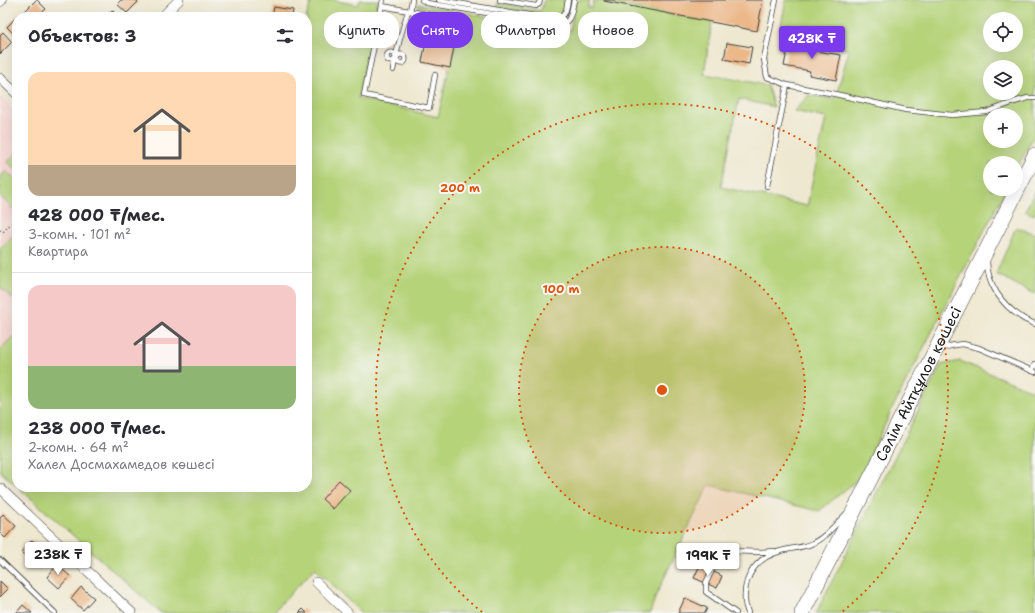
<!DOCTYPE html>
<html lang="ru">
<meta charset="utf-8">
<style>
:root{--surface:#fff;--page:#f2f2f3;--text:#2b2b33;--muted:#7c7c81;--line:#e1e1e2;--accent:#7c3aed}
body{margin:0;font-family:"Shantell Sans",sans-serif;background:var(--page);color:var(--text);height:100vh;display:flex;flex-direction:column;font-size:15px;white-space:nowrap}
*{box-sizing:border-box;margin:0}
p{font-size:13px;color:var(--muted)}
.icon{flex:none;width:22px;height:22px;fill:none;stroke:currentColor;stroke-width:2;stroke-linecap:round;stroke-linejoin:round}
.map{position:relative;flex:1;overflow:hidden}
.drawer{position:absolute;left:12px;top:12px;width:300px;height:480px;display:flex;flex-direction:column;background:var(--surface);border-radius:16px;box-shadow:0 4px 16px #0002}
.drawer>*{flex:none}
.hud{position:absolute;left:324px;top:12px;width:380px;height:36px;display:flex;gap:8px}
.tools{position:absolute;left:983px;top:12px;display:grid;gap:8px}
.tools a{display:grid;place-items:center;width:40px;height:40px;border-radius:50%;background:var(--surface);box-shadow:0 4px 16px #0002;font-size:20px}
.price{position:absolute;translate:-50% -34px;padding:0 9px;border-radius:4px;background:#fff;color:#222;font-size:13px;line-height:26px;filter:drop-shadow(0 1px 2px #0008)}
.price::after{content:'';position:absolute;left:50%;top:24px;width:12px;height:9px;margin-left:-6px;background:inherit;clip-path:polygon(0 0,100% 0,50% 100%)}
.price.current{background:var(--accent);color:#fff}
ul{padding:0;list-style:none}
li{display:grid;align-content:center;gap:8px;height:212px;padding:0 16px}
li+li{border-top:1px solid var(--line)}
li span{display:grid;place-items:center;height:124px;border-radius:12px;color:#555}
li>.icon{margin-inline-start:auto}
span .icon{width:72px;height:72px;fill:#fffc;stroke-width:1}
li b{font-size:17px}
h2{display:flex;justify-content:space-between;align-items:center;height:48px;padding:0 16px;font-size:17px}
.chip{padding:0 14px;border-radius:16px;background:var(--surface);box-shadow:0 4px 16px #0002;font-size:14px;line-height:36px}
.chip.current{background:var(--accent);color:#fff}
.map>svg:first-child{display:block}
.built{fill:#f7d0cb}
.green{fill:#b5d379;stroke:#68784a;fill-rule:evenodd}
.building{fill:#ecb889}
.lines{fill:none;stroke-linecap:round;stroke-linejoin:round}
.service-casing{stroke:#3c3b37;stroke-width:6}
.minor-casing{stroke:#3c3b37;stroke-width:10}
.trunk-casing{stroke:#3c3b37;stroke-width:16}
.path{stroke:#3c3b37;stroke-width:1.5;stroke-dasharray:1 3;stroke-linecap:butt}
.service{stroke:#fff;stroke-width:4.5}
.minor{stroke:#fff;stroke-width:9}
.trunk{stroke:#fff;stroke-width:15}
.ring{fill:none;stroke:#de560d;stroke-width:2;stroke-dasharray:2 4}
.labels{text-anchor:middle;stroke-width:4;stroke-linejoin:round;paint-order:stroke}
.street-label{font-size:15px;fill:#1c1c1c;stroke:#f6f6f2}
.centre{fill:#de560d;stroke:#f6f6f2;stroke-width:2}
.ring-label{font-size:12px;text-anchor:middle;font-weight:bold;fill:#de560d;stroke:#f6f6f2;stroke-width:4;stroke-linejoin:round;paint-order:stroke}
</style>
<div class="map">
<svg width="1035" height="613" viewBox="0 0 1035 613">
<rect width="100%" height="100%" fill="#f6f6f2"/>
<filter id="ink" filterUnits="userSpaceOnUse"><feTurbulence type="fractalNoise" baseFrequency=".025" numOctaves="2"/><feDisplacementMap in="SourceGraphic" scale="8" xChannelSelector="R" yChannelSelector="G"/><feConvolveMatrix kernelMatrix="1 2 1 2 8 2 1 2 1" color-interpolation-filters="sRGB"/></filter>
<filter id="wash" filterUnits="userSpaceOnUse"><feTurbulence type="fractalNoise" baseFrequency=".012" numOctaves="4" result="noise"/><feDisplacementMap in="SourceGraphic" scale="16" xChannelSelector="R" yChannelSelector="G"/><feGaussianBlur stdDeviation="0.9" result="paint"/><feColorMatrix in="noise" values="0 0 0 0 0 0 0 0 0 0 0 0 0 0 0 0 0 1.4 0 .05"/><feComposite in="paint" operator="in"/></filter>
<g filter="url(#wash)">
<rect width="100%" height="100%" fill="#efe8d0"/>
<path class="built" d="M 0,96 L 17,113 L 17,332 L 0,350 Z"/>
<path class="green" d="M 312,0 L 333,0 L 358,5 L 360,0 L 378,0 L 358,98 L 438,117 L 461,15 L 420,7 L 418,6 L 418,4 L 570,32 L 576,0 L 590,0 L 588,7 L 592,8 L 594,0 L 598,0 L 712,22 L 704,74 L 767,85 L 774,107 L 739,99 L 721,187 L 807,206 L 826,118 L 794,111 L 809,95 L 835,99 L 849,50 L 779,35 L 786,0 L 1035,0 L 1035,134 L 1016,170 L 1016,163 L 990,163 L 990,189 L 1006,189 L 893,407 L 861,477 L 819,511 L 709,485 L 656,595 L 650,613 L 361,613 L 315,568 L 272,613 L 161,613 L 18,487 L 307,487 L 307,17 L 306,17 ZM 990,19 L 1016,19 L 1016,45 L 990,45 ZM 990,67 L 1016,67 L 1016,93 L 990,93 ZM 990,115 L 1016,115 L 1016,141 L 990,141 Z
M 544,0 L 565,0 C 563,9 564,14 554,17 L 500,8 L 497,7 L 497,4 L 499,3 L 541,11 Z
M 17,152 L 17,171 L 8,162 Z
M 6,171 L 17,182 L 17,209 L 15,211 L 0,196 L 0,177 Z
M 1035,191 L 1035,215 L 1025,211 Z
M 1016,227 L 1035,234 L 1035,294 L 996,274 Z
M 17,231 L 17,292 L 12,298 L 0,287 L 0,249 Z
M 17,332 L 17,486 L 0,471 L 0,350 Z
M 960,361 L 1035,392 L 1035,613 L 816,613 L 941,365 Z"/>
<g id="blocks">
<path class="building" d="M 36,0 L 37,0 L 46,9 L 37,17 L 31,17 L 25,11 Z
M 121,0 L 136,0 L 138,2 L 127,13 L 117,4 Z
M 604,0 L 763,0 L 757,31 L 604,1 Z
M 274,7 L 293,10 L 292,17 L 272,17 Z
M 112,10 L 119,17 L 105,17 Z
M 18,15 L 20,17 L 17,17 L 17,35 L 16,36 L 7,27 Z
M 429,26 L 457,32 L 450,68 L 422,62 Z
M 3,32 L 12,42 L 0,54 L 0,35 Z
M 789,41 L 817,46 L 816,51 L 841,55 L 836,80 L 809,75 L 810,71 L 784,66 Z
M 727,43 L 752,47 L 749,64 L 724,59 Z
M 339,480 L 350,490 L 333,509 L 322,499 Z
M 3,514 L 16,526 L 5,538 L 0,533 L 0,518 Z
M 32,540 L 44,552 L 33,563 L 21,552 Z
M 57,565 L 70,576 L 59,588 L 47,577 Z
M 700,565 L 722,576 L 717,588 L 694,578 Z
M 0,581 L 8,589 L 0,597 Z
M 81,587 L 94,598 L 83,610 L 71,599 Z
M 685,598 L 707,608 L 705,613 L 678,613 Z
M 23,605 L 32,613 L 16,613 Z
M 303,609 L 307,613 L 299,613 Z"/>
</g>
</g>
<g filter="url(#ink)">
<use href="#blocks" fill-opacity="0" stroke="#3c3b37" stroke-width="1"/>
<g class="lines">
<g class="service-casing">
<path id="service" d="M 383,0 L 364,95 L 429,108 L 435,75
M 422,0 L 427,3 L 558,25 C 572,23 571,12 574,0
M 439,0 L 553,19 C 566,18 566,11 568,0
M 500,0 L 536,6 L 539,4 L 540,0
M 776,0 L 764,59 L 767,77 L 787,85 L 835,94 L 906,110 L 952,115 L 987,112 L 1014,102 L 1028,98 L 1035,98
M 382,6 L 453,19
M 410,11 L 412,0
M386.5 57a4.5 4.5 0 1 1 9 0a4.5 4.5 0 1 1-9 0Z
M396.5 59a4.5 4.5 0 1 1 9 0a4.5 4.5 0 1 1-9 0Z
M 393,70 L 400,38 L 408,11
M 767,186 L 787,85
M 987,261 C 987,284 1002,305 1021,317 C 1025,320 1030,322 1035,324
M 940,351 L 946,347 L 955,345 L 963,344 L 979,348 L 1035,372
M 1032,371 L 1035,364
M 0,560 L 55,613
M 736,613 L 706,592 L 706,583 L 718,557 L 722,553 L 728,551 L 761,552 L 774,551
M 748,613 C 747,609 745,605 745,601 C 743,576 757,557 781,551 C 791,548 801,548 811,544 C 825,538 836,524 846,514"/>
</g>
<g class="minor-casing">
<path id="minor" d="M 0,2 L 2,0
M 162,17 L 179,0
M 0,78 L 17,94
M 0,488 L 132,613
M 316,582 L 348,613"/>
</g>
<g class="trunk-casing">
<g id="trunk">
<path id="s1" d="M 802,613 L 1035,155"/>
</g>
</g>
<path class="path" d="M 0,230 L 3,232 L 17,217"/>
<use href="#service" class="service"/>
<use href="#minor" class="minor"/>
<use href="#trunk" class="trunk"/>
</g>
</g>
<circle cx="662" cy="390" r="143" fill="#de560d" fill-opacity=".12"/>
<g class="ring">
<circle cx="662" cy="390" r="143"/>
<path d="M482 612A286 286 0 1 1 842 612"/>
</g>
<g class="labels">
<g class="street-label">
<text dy="5" stroke="none"><textPath href="#s1" startOffset="257">Сәлім Айтқұлов көшесі</textPath></text>
</g>
</g>
<circle cx="662" cy="390" r="6" class="centre"/>
<g class="ring-label">
<text x="460" y="192">200 m</text>
<text x="561" y="293">100 m</text>
</g>
</svg>
<div class="tools">
<a><svg class="icon" aria-label="locate" viewBox="0 0 24 24"><circle cx="12" cy="12" r="6"/><path d="M12 2v4M12 18v4M2 12h4M18 12h4"/></svg></a>
<a><svg class="icon" aria-label="layers" viewBox="0 0 24 24"><path d="M12 4l9 5-9 5-9-5zM3 14l9 5 9-5"/></svg></a>
<a>+</a>
<a>−</a>
</div>
<b class="price current" style="left:812px;top:60px">428K ₸</b>
<b class="price" style="left:58px;top:576px">238K ₸</b>
<b class="price" style="left:708px;top:577px">199K ₸</b>
<div class="hud">
<a class="chip">Купить</a>
<a class="chip current">Снять</a>
<a class="chip">Фильтры</a>
<a class="chip">Новое</a>
</div>
<section class="drawer">
<h2>Объектов: 3<svg class="icon" aria-label="filters" viewBox="0 0 24 24"><path d="M4 7h16M4 17h16"/><circle cx="9" cy="7" r="2"/><circle cx="15" cy="17" r="2"/></svg></h2>
<ul>
<li><span style="background:linear-gradient(#ffd9b3 75%,#b9a48a 0)"><svg class="icon" aria-label="home" viewBox="0 0 24 24"><path d="M3 11l9-7 9 7M6 9v11h12V9"/></svg></span><div><b>428 000 ₸/мес.</b><p>3-комн. · 101 m²</p><p>Квартира</p></div></li>
<li><span style="background:linear-gradient(#f6c9c9 65%,#8fb573 0)"><svg class="icon" aria-label="home" viewBox="0 0 24 24"><path d="M3 11l9-7 9 7M6 9v11h12V9"/></svg></span><div><b>238 000 ₸/мес.</b><p>2-комн. · 64 m²</p><p>Халел Досмахамедов көшесі</p></div></li>
</ul>
</section>
</div>
